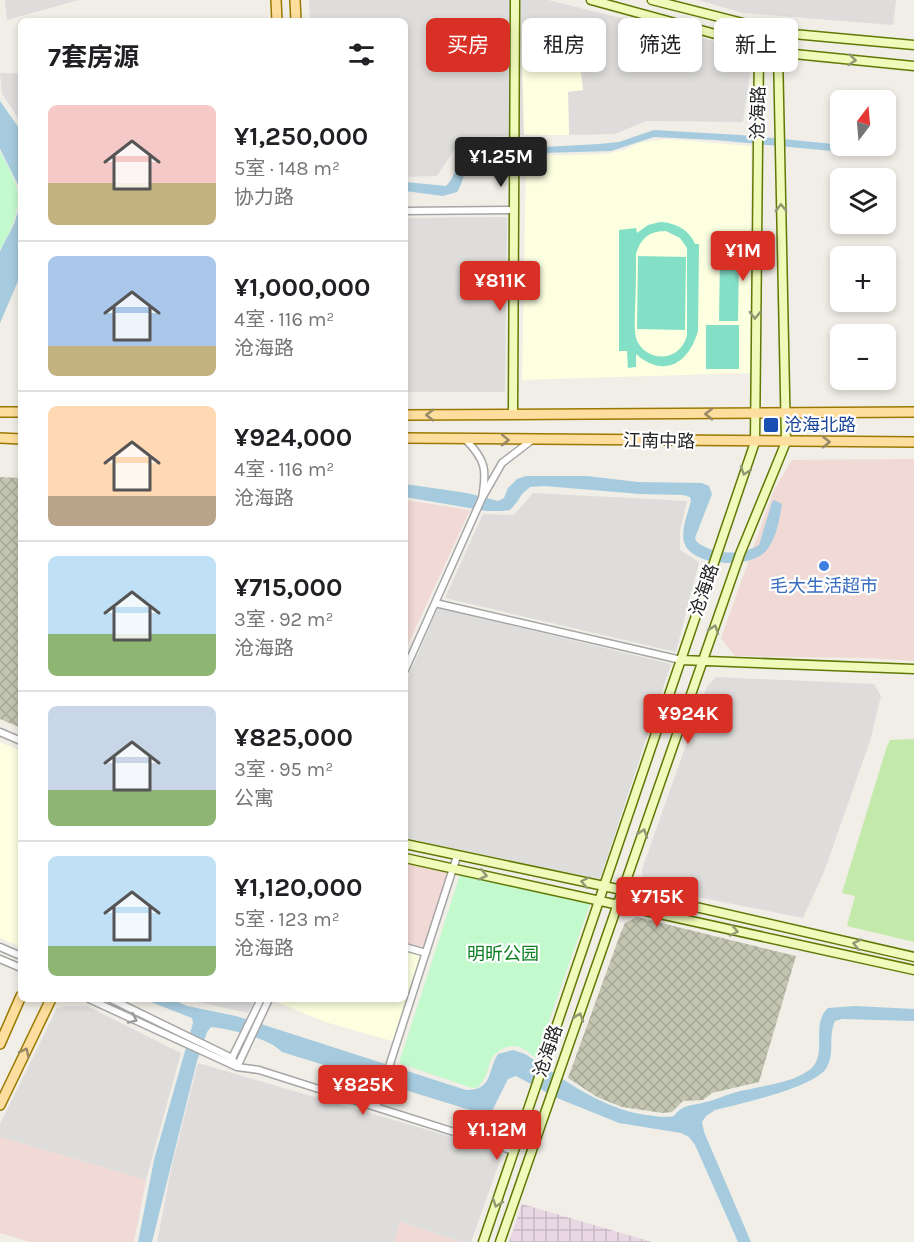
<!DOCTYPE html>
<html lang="zh">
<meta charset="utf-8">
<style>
:root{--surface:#fff;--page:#f2f2f2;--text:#202124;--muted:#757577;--line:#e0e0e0;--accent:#d93025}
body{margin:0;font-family:Karla,"Noto Sans SC",sans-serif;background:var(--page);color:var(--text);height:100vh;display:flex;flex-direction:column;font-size:22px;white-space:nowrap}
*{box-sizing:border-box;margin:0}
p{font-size:20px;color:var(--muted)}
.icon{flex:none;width:33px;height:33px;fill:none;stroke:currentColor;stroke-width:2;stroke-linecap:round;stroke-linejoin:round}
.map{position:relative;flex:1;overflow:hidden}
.side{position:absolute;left:18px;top:18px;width:390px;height:984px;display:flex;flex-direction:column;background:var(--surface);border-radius:9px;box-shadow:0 3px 9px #0003}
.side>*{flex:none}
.top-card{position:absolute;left:426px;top:18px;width:398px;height:54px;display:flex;gap:12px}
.needle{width:39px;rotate:16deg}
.tools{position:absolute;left:830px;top:90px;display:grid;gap:12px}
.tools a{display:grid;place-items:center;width:66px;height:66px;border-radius:9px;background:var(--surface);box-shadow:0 3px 9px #0003;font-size:30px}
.price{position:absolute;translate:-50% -51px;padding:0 14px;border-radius:6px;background:var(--accent);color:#fff;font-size:20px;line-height:39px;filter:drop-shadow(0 2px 3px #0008)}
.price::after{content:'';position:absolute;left:50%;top:36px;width:18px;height:14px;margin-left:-9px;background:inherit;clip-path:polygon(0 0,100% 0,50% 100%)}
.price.current{background:#222;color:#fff}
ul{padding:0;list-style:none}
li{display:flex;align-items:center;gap:18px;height:150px;padding:0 30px}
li+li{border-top:2px solid var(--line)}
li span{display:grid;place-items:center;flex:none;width:168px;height:120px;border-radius:9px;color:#555}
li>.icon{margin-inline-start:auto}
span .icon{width:72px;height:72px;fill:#fffc;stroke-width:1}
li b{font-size:26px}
h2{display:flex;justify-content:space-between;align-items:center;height:72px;padding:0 30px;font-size:26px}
.pill{padding:0 21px;border-radius:9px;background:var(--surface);box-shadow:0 3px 9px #0003;font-size:21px;line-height:54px}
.pill.current{background:var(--accent);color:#fff}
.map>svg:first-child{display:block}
.residential{fill:#dedddc}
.commercial{fill:#f1d9d5}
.industrial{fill:url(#industrial-grid)}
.education{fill:#fcffe0}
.construction{fill:url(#construction-cross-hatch)}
.grass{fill:#c4eaab}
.park{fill:#c3facd}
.pitch{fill:#83e0c6;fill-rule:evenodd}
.water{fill:#a6cbde}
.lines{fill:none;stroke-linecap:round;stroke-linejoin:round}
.street-casing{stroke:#a6a6a6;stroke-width:9}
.secondary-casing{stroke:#607904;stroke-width:11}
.primary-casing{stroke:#9b7900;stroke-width:12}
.street{stroke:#fff;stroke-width:6}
.secondary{stroke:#f0faba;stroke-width:8}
.primary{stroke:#fdde9e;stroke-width:9}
.oneway{stroke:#929774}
.oneway2{stroke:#998865}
.oneway3{stroke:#9a9a9a}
.transit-dot{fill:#1a4fb4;stroke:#fff;stroke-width:2}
.shop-dot{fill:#3f7fe0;stroke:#fff;stroke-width:2}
.labels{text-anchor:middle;stroke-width:4.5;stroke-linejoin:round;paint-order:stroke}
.street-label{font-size:18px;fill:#1f1f1f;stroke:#fff}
.transit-label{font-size:18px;fill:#164399;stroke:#fff;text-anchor:start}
.shop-label{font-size:18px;fill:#366cbe;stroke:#fff}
.park-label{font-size:18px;fill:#0b8021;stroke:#fff}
</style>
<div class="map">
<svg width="914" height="1242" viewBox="0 0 914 1242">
<defs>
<pattern id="industrial-grid" width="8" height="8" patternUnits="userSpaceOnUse" patternTransform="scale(1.5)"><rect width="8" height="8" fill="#e9d8e4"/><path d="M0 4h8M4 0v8" fill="none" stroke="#c7b9c3"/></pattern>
<pattern id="construction-cross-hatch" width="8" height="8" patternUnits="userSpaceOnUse" patternTransform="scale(1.5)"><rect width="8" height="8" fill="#c3c5b1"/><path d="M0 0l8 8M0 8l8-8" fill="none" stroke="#a7a998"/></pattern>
</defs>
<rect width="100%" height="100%" fill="#f0eee6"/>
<path class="residential" d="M 5,0 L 79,0 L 7,20 Z
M 309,0 L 548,0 L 753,51 L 743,122 L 646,121 L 615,134 L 569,135 L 568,92 L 583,90 L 522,61 L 524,135 L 471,137 L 460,141 L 437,176 L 405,177 L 405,21 L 310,21 Z
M 698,0 L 896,0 L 893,25 L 743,13 Z
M 0,73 L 21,74 L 21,122 L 2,94 Z
M 507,217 L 505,392 L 405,392 L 405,218 Z
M 533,493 L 687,501 L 680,531 L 680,550 L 699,562 L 676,652 L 445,598 L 483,514 L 514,515 Z
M 438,608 L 671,664 L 600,879 L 405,838 L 405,684 Z
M 716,677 L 874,684 L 881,696 L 870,741 L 824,872 L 803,918 L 652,888 L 643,882 L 642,869 L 707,686 Z
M 186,999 L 255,999 L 248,1013 Z
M 67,1006 L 87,1006 L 181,1053 L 146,1180 L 0,1137 L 0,1124 L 57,1008 Z
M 198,1063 L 503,1152 L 471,1242 L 461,1242 L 400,1222 L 394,1242 L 157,1242 L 172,1165 Z"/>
<path class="commercial" d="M 914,459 L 914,661 L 871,658 L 735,656 L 721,638 L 774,490 L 792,460 Z
M 405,500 L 470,510 L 405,651 Z
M 405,861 L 450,870 L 425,950 L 405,944 Z
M 0,1137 L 146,1180 L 134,1242 L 30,1242 L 0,1233 Z
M 400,1222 L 461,1242 L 394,1242 Z"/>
<path class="industrial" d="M 522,1204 L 652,1242 L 509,1242 Z"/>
<path class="education" d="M 522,60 L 580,62 L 583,90 L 568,92 L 569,135 L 524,135 Z
M 667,139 L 751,146 L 750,373 L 522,380 L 526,156 L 606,154 L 624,150 L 638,143 Z
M 0,742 L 21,751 L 21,947 L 0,938 Z
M 405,949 L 424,955 L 395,1042 L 325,1022 L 272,1000 L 405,999 Z"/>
<path class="construction" d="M 0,477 L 21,478 L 21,728 L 0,719 Z
M 637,917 L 796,956 L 759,1082 L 712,1093 L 703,1100 L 683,1101 L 672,1112 L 663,1113 L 622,1107 L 597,1097 L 568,1078 L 621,932 L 625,923 Z"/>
<path class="grass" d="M 914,739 L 914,942 L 847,926 L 855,896 L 842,893 L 887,746 L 890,740 Z"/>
<path class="park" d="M 0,152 C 16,181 25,195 11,228 C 7,235 5,243 0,249 Z
M 460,875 L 590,904 L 536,1058 C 531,1055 526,1049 520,1047 C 508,1043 494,1051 490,1062 C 486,1074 487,1077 478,1087 L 472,1088 L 399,1063 Z"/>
<path class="pitch" d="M 660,222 C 675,223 689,229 695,244 L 699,244 L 698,331 C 689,363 664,379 636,354 L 636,367 L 628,368 L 627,351 L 619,351 L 619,230 L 636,228 L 637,233 L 648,225 ZM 666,231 L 680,238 L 687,248 L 687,335 C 685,344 679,352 670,355 C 657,360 640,352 636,338 C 634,329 635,319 635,310 C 636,291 636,272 636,254 C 640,238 650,231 666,231 Z
M 720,255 L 739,255 L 738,321 L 719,321 Z
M 638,256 L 686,257 L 685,330 L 637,329 Z
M 706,325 L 739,325 L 739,369 L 706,369 Z"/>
<path class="water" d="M 0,101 L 21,131 L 21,274 L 0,323 L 0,251 L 14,224 L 20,205 L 19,187 L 0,149 Z
M 654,130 L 740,135 L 854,146 L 832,151 L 715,140 L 654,137 L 611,151 L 477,155 C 464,162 465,181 457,192 L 443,196 L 405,191 L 405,182 L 446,186 C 461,171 453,152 479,145 L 544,147 L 599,144 L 619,142 Z
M 526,476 L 587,476 L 638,482 L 702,483 L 709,486 L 712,494 L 695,538 L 697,542 C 714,555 741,556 759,545 L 772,502 L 774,500 L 782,504 C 779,520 777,538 766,551 C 750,569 691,567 684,542 C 681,529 688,513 691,501 L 690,497 L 683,495 L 640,494 L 544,486 L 530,487 L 522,494 L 517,502 L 510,510 L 502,511 L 487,511 L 405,497 L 405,484 L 467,493 L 498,501 L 504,498 L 508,488 L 517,479 Z
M 143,999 L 171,999 L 187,1006 L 236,1016 L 466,1090 C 493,1090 487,1072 498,1054 L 513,1050 L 525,1054 C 564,1079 599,1108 646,1115 C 656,1116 665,1118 674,1116 C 682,1105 690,1106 702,1103 C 713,1101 723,1096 733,1093 C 757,1086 787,1085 808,1071 C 830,1056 809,1026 828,1008 L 855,1006 L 914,1009 L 914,1021 L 842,1019 L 835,1021 C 828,1036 835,1053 827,1067 C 817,1087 739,1104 715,1110 L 706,1116 L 702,1122 L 704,1132 L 751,1242 L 738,1242 L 695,1145 L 689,1137 L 681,1133 L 619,1123 L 557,1098 L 516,1076 L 508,1079 L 491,1113 L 483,1114 L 282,1052 C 269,1038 230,1029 211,1027 L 207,1032 L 197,1061 L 152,1242 L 138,1242 L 154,1160 L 193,1023 L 192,1018 Z"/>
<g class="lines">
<g class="street-casing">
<path id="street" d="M 405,211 L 514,210
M 465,439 C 486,460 487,470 482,498 L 502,463 L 532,440
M 435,603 L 681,660
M 405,670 L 482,498
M 0,732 L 21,741
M 0,947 L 21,956
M 405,947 L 426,953
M 0,959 L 21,968
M 89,999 L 237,1067 L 269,999
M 111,999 L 232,1058 L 237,1067 L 259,1070 L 514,1151
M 232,1058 L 261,999
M 376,1107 L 457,856"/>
</g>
<g class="secondary-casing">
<path id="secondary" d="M 591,0 L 759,46 L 794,54 L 914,66
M 652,0 L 782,33 L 914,45
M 513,414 L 515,0
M 681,660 L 914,669
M 405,844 L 604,886 L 914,957
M 405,858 L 914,970
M 483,1242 L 755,442 L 759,46 L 761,28
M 500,1242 L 740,554 L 786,442 L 778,51 L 761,28"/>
</g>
<g class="primary-casing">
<path id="primary" d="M 276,0 L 277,21
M 295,0 L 296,21
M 0,412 L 21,412
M 405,415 L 914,412
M 0,438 L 21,439
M 405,438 L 914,442
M 0,1044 L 21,996
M 0,1105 L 51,999"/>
</g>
<use href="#street" class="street"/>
<use href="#secondary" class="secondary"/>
<use href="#primary" class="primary"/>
</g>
<defs><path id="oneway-chevron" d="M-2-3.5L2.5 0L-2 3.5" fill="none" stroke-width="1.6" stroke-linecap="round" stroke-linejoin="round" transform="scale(1.5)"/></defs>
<g class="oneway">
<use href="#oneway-chevron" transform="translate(852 60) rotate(6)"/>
<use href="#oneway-chevron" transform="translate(781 208) rotate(-91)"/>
<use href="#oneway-chevron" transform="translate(755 315) rotate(91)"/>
<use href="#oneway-chevron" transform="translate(745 471) rotate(109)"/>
<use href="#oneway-chevron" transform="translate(714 629) rotate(-71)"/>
<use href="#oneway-chevron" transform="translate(643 833) rotate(-71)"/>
<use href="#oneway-chevron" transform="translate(483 875) rotate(13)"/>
<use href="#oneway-chevron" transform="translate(585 882) rotate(-168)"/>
<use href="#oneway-chevron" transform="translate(734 931) rotate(12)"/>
<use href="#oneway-chevron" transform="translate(857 944) rotate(-167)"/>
<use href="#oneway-chevron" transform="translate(579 1017) rotate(-71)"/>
<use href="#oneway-chevron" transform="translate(497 1203) rotate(109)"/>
</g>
<g class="oneway2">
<use href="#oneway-chevron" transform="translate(709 414) rotate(180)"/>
<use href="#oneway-chevron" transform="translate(430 415) rotate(180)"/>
<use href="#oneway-chevron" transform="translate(505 440) rotate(1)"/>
<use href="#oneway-chevron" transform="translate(826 442)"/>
<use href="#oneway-chevron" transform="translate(25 1052) rotate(-64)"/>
</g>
<use class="oneway3" href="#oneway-chevron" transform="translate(133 1019) rotate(25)"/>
<rect class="transit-dot" x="763" y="417" width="16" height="16" rx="3"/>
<circle class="shop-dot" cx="824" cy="566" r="6"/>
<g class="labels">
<g class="street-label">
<text transform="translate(758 113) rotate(-89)" y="6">沧海路</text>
<text transform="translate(659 441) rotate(1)" y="6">江南中路</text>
<text transform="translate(704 590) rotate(-71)" y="6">沧海路</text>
<text transform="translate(548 1051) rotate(-71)" y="6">沧海路</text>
</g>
<g class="transit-label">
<text x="784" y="431">沧海北路</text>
</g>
<g class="shop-label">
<text x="824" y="592">毛大生活超市</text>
</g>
<g class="park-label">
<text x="503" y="960">明昕公园</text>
</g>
</g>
</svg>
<div class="tools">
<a><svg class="needle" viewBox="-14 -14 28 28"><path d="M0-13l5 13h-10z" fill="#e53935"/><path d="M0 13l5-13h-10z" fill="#757577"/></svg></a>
<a><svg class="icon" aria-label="layers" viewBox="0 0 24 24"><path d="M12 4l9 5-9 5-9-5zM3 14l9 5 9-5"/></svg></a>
<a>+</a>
<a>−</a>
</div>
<b class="price current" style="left:501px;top:188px">¥1.25M</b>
<b class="price" style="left:743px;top:282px">¥1M</b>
<b class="price" style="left:500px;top:312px">¥811K</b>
<b class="price" style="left:688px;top:745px">¥924K</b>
<b class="price" style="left:657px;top:928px">¥715K</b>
<b class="price" style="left:363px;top:1116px">¥825K</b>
<b class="price" style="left:497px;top:1161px">¥1.12M</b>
<div class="top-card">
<a class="pill current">买房</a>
<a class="pill">租房</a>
<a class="pill">筛选</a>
<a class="pill">新上</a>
</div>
<section class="side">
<h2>7套房源<svg class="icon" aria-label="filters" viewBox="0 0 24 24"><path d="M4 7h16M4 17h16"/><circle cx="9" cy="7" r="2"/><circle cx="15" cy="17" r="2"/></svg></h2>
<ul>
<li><span style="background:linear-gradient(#f6c9c9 65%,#c2b280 0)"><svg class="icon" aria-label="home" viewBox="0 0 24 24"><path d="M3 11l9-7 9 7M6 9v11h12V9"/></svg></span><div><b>¥1,250,000</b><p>5室 · 148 m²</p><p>协力路</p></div></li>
<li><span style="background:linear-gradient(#a9c7e8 75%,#c2b280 0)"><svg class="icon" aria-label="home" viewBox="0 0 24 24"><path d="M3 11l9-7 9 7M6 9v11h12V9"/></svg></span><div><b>¥1,000,000</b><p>4室 · 116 m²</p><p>沧海路</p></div></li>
<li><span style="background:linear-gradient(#ffd9b3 75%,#b9a48a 0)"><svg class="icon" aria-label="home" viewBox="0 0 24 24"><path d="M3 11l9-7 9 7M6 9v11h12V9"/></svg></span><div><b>¥924,000</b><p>4室 · 116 m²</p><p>沧海路</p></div></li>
<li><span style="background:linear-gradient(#bfe0f5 65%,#8fb573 0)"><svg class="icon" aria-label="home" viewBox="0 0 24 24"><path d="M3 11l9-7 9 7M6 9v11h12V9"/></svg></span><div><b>¥715,000</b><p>3室 · 92 m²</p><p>沧海路</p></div></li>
<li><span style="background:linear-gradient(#c9d6e8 70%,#8fb573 0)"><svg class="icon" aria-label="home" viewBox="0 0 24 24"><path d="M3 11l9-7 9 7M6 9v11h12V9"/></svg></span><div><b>¥825,000</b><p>3室 · 95 m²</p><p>公寓</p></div></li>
<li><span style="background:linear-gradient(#bfe0f5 75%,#8fb573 0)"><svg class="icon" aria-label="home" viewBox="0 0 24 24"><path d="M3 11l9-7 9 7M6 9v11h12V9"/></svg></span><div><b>¥1,120,000</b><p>5室 · 123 m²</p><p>沧海路</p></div></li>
</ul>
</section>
</div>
